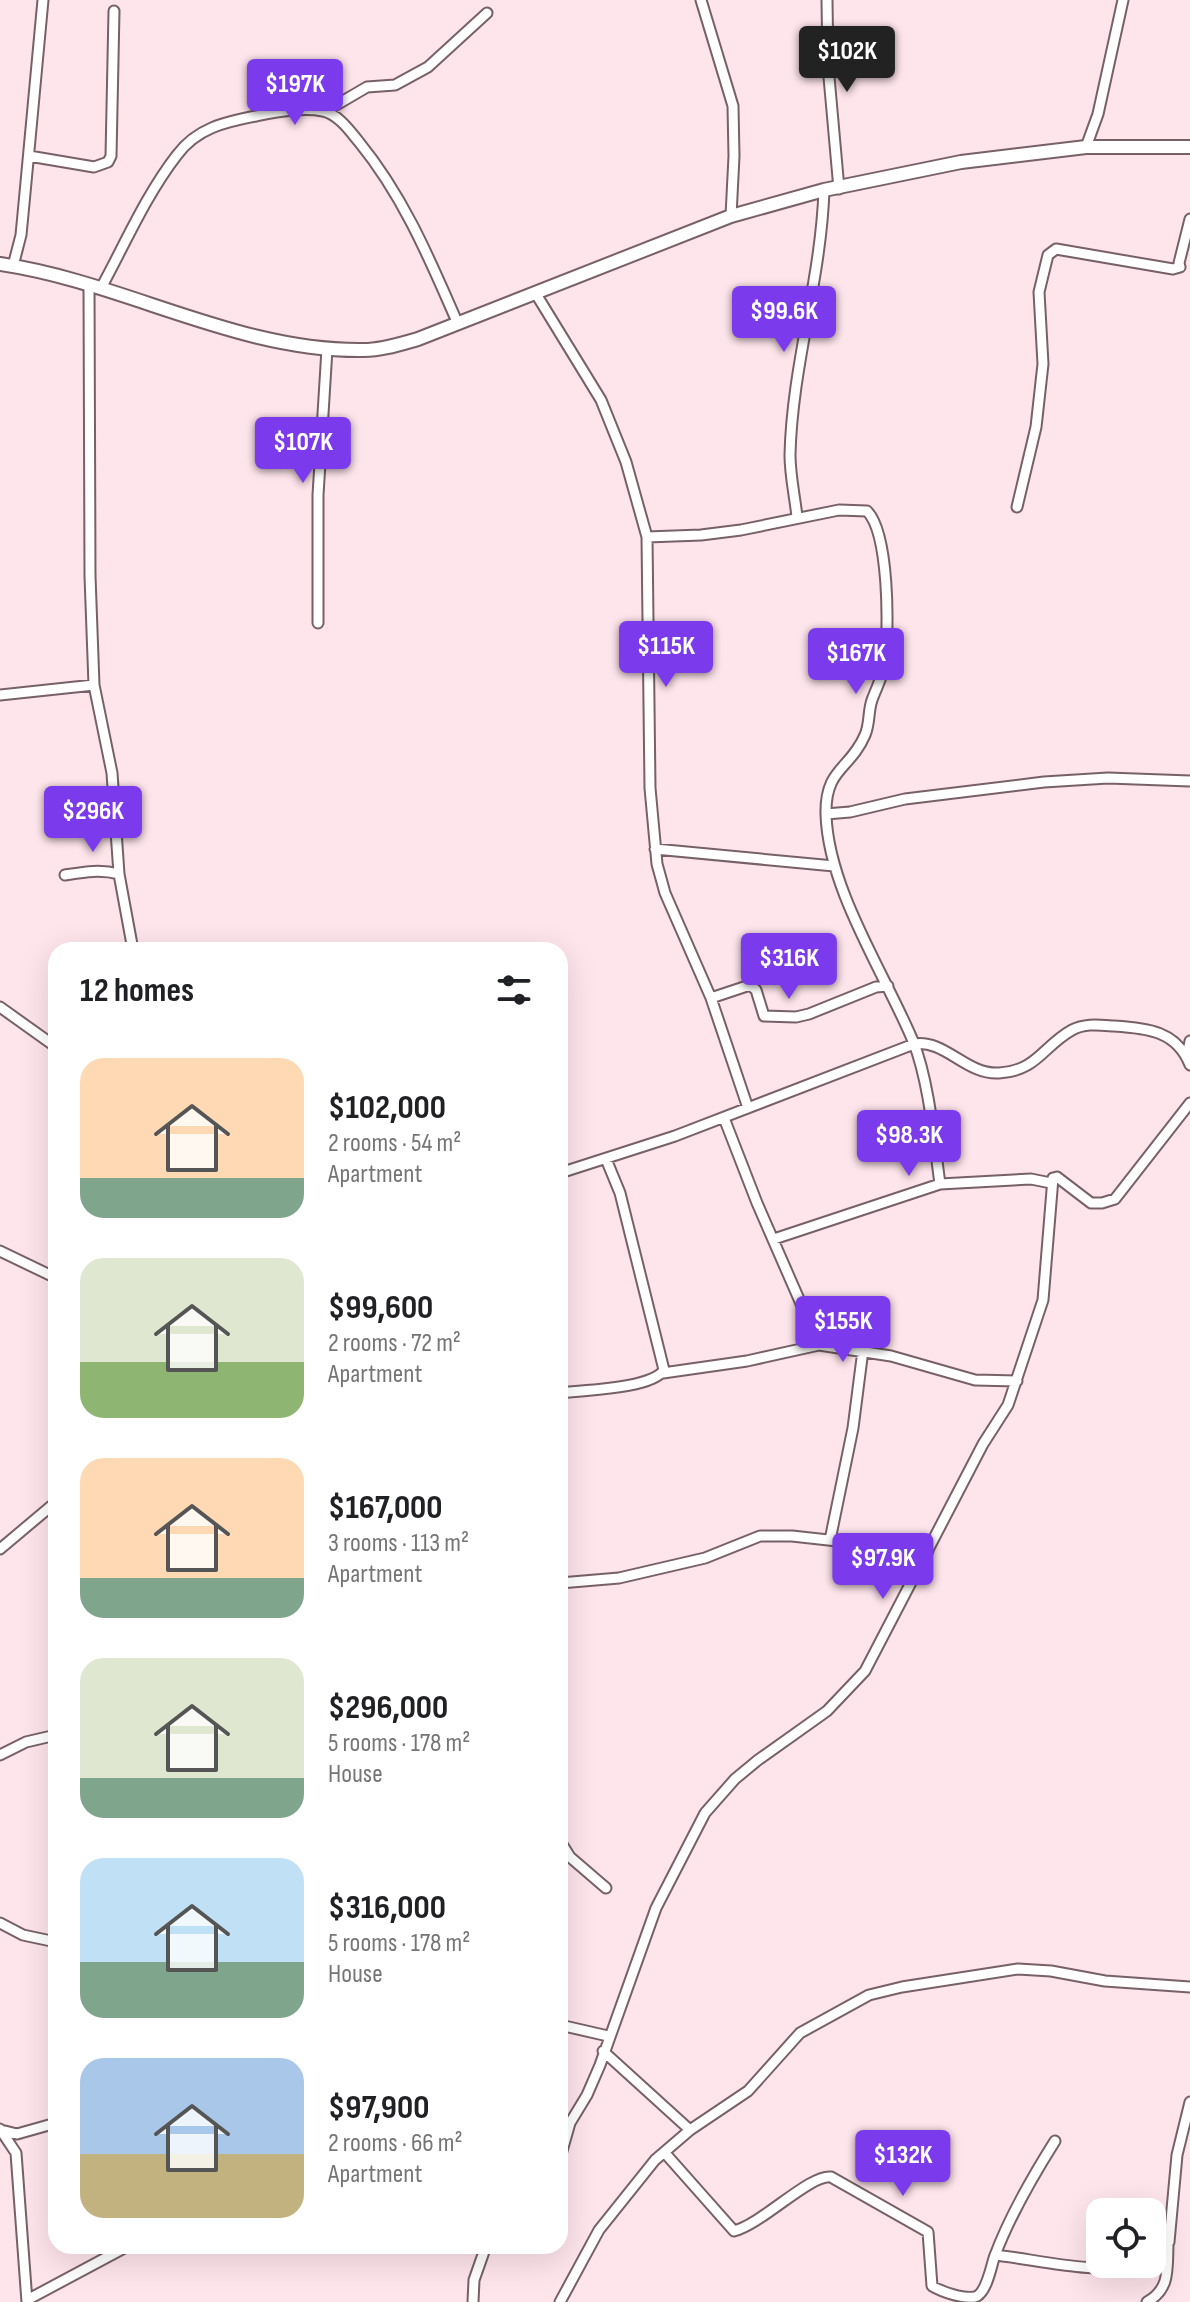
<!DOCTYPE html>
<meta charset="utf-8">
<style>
:root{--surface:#fff;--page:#f6f6f6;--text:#202124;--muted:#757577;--accent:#7c3aed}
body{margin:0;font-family:"Sofia Sans Condensed",sans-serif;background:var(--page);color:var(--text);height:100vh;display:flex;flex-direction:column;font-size:30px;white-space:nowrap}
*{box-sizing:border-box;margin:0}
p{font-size:26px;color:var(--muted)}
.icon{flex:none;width:44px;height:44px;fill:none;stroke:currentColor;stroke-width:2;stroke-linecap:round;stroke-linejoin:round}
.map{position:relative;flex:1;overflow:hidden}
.drawer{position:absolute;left:48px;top:942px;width:520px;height:1312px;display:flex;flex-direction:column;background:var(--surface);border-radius:24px;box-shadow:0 8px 32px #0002}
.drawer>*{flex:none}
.fabs{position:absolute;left:1086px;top:2198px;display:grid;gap:16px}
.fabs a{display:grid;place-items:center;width:80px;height:80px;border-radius:16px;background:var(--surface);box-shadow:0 8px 32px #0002;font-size:40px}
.price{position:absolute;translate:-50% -68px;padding:0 18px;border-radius:8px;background:var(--accent);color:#fff;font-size:26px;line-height:52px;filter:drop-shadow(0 2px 4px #0008)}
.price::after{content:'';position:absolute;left:50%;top:48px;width:24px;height:18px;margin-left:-12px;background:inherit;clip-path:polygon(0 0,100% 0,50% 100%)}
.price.selected{background:#222;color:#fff}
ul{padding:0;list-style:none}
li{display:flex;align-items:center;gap:24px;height:200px;padding:0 32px}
li span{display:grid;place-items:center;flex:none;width:224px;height:160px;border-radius:24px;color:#555}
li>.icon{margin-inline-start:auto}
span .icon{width:96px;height:96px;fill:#fffc;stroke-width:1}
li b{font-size:34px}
h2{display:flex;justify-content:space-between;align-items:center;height:96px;padding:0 32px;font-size:34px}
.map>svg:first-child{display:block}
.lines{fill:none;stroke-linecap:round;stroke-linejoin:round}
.street-casing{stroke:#776167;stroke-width:13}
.secondary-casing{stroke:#776167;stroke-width:16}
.street{stroke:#fff;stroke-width:9}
.secondary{stroke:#fff;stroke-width:12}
</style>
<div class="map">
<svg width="1190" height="2302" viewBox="0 0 1190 2302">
<rect width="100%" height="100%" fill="#fee4eb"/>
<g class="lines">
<g class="street-casing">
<path id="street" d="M 701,0 L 733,106 L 734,156 L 731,216
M 827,0 L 828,66 L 839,189
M 326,111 L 367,87 L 395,85 L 428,67 L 487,13
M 1086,147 L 1098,114 L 1123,0
M 29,156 L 94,167 L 108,162 L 111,156 L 114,11
M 13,266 L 21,235 L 25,193 L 43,0
M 89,285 L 90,576 L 94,685 L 112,773 L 119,874 L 133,950
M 101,288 C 125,244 146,195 177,155 C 197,128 225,122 256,116 C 277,112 302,107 323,111 C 338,114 350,131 359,142 C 404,197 430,260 458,324
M 536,294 L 601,400 L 626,462 L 647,537 L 650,788 L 657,864 L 665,893 L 711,998 L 748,1108
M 1017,507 L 1036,427 L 1043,364 L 1039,292 L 1048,255 L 1056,249 L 1173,269 L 1180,267 L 1179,263 L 1190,219
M 797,517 C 795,497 790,476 790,455 C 792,366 821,280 824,190
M 647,537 L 701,535 L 741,530 L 839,510 L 867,511 C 889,533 889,628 885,659 C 884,675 877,686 872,700 C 868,711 870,724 865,735 C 850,770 825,768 826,814 C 828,889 884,972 913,1041 C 929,1081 934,1140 940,1184
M 318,623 L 318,495 L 327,349
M 0,695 L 94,685
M 826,814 L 850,812 L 905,799 L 1044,782 L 1108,778 L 1190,781
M 655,849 L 834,866
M 65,875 C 84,872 100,869 119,874
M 711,998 L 750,985 L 756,990 L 764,1016 L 796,1017 L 809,1014 L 876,987 L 888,986
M 0,1007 L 56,1047
M 1187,1057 L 1190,1041
M 724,1118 L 757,1203 L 819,1345
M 560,1173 L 675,1136 L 914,1044 C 945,1039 966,1075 999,1073 C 1037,1071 1043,1046 1072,1030 C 1085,1023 1099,1025 1114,1026 C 1147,1028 1177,1031 1190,1065
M 774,1239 L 940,1184 L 1031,1179 L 1051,1183
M 0,1251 L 56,1278
M 663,1373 L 747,1361 L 819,1345 L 891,1356 L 975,1380 L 1017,1381
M 560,1393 C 583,1390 651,1389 664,1370 L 620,1193 L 606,1159
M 830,1540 L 853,1428 L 863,1350
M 0,1549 L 56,1502
M 560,1583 L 619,1578 L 705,1558 L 760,1536 L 792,1536 L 928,1551
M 0,1755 L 26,1742 L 56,1735
M 560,1841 L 570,1857 L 606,1888
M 0,1923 L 23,1935 L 56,1942
M 560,2025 L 608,2036
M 603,2051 L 690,2130
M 0,2129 L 16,2153 L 27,2302
M 1,2130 L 17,2134 L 56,2123
M 664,2152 L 734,2231 C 762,2224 810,2174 831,2177 L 928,2232 L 932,2286 C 942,2292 963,2299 975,2297 C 986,2294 991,2268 994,2258 C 1009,2217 1031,2179 1055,2141
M 560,2158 L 570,2123 L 587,2095 L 600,2065 L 656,1908 L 705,1813 L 735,1779 L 758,1760 L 827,1711 L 865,1671 L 983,1444 L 1008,1405 L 1043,1300 L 1053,1178 L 1057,1177 L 1091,1203 L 1102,1203 L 1115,1199 L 1190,1103
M 995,2255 C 1034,2259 1101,2276 1137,2264
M 1152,2257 L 1162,2252 L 1169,2242 L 1177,2155 L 1190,2102
M 27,2300 L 128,2246
M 473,2302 L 474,2280 L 486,2246
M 560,2302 L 599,2230 L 655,2160 L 690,2130 L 748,2091 L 800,2033 L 869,1995 L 902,1987 L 1018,1969 L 1051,1971 L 1105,1981 L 1190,1987
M 1147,2302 C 1170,2289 1167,2270 1168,2246"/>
</g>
<g class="secondary-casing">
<path id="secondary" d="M 0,264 C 124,282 237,352 364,350 C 382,350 400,344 418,339 L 731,216 L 824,190 L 961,162 L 1086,147 L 1190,147"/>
</g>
<use href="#street" class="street"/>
<use href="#secondary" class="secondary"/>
</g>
</svg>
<div class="fabs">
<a><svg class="icon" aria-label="locate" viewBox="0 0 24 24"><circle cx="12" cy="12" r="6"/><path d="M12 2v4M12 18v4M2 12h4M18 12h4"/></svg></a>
</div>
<b class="price selected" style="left:847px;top:94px">$102K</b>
<b class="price" style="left:295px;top:127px">$197K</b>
<b class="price" style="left:784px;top:354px">$99.6K</b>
<b class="price" style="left:303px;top:485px">$107K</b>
<b class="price" style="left:666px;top:689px">$115K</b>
<b class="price" style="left:856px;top:696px">$167K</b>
<b class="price" style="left:93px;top:854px">$296K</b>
<b class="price" style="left:789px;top:1001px">$316K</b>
<b class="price" style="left:909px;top:1178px">$98.3K</b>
<b class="price" style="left:843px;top:1364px">$155K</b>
<b class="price" style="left:883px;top:1601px">$97.9K</b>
<b class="price" style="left:903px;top:2198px">$132K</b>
<section class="drawer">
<h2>12 homes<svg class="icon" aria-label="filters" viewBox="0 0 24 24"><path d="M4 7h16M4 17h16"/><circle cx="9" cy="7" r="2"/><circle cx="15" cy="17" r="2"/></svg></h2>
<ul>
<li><span style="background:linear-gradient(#ffd9b3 75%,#7fa58c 0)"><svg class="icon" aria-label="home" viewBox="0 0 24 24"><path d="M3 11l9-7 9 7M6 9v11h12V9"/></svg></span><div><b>$102,000</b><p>2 rooms · 54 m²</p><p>Apartment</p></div></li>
<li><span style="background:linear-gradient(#dfe7d0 65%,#8fb573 0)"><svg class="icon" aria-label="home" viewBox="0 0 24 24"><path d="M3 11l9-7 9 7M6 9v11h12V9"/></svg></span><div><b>$99,600</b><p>2 rooms · 72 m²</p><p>Apartment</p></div></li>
<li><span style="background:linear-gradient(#ffd9b3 75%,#7fa58c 0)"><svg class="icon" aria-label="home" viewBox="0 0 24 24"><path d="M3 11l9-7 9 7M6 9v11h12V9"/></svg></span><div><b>$167,000</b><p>3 rooms · 113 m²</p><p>Apartment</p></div></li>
<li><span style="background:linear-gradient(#dfe7d0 75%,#7fa58c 0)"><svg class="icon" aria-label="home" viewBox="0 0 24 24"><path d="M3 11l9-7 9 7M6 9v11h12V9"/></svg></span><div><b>$296,000</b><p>5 rooms · 178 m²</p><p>House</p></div></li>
<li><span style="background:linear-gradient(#bfe0f5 65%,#7fa58c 0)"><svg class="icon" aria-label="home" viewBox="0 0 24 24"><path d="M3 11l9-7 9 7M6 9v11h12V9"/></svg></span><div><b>$316,000</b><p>5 rooms · 178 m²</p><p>House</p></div></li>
<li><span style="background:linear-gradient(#a9c7e8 60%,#c2b280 0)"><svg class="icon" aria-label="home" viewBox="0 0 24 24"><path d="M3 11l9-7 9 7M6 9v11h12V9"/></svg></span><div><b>$97,900</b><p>2 rooms · 66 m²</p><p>Apartment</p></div></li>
</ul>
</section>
</div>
